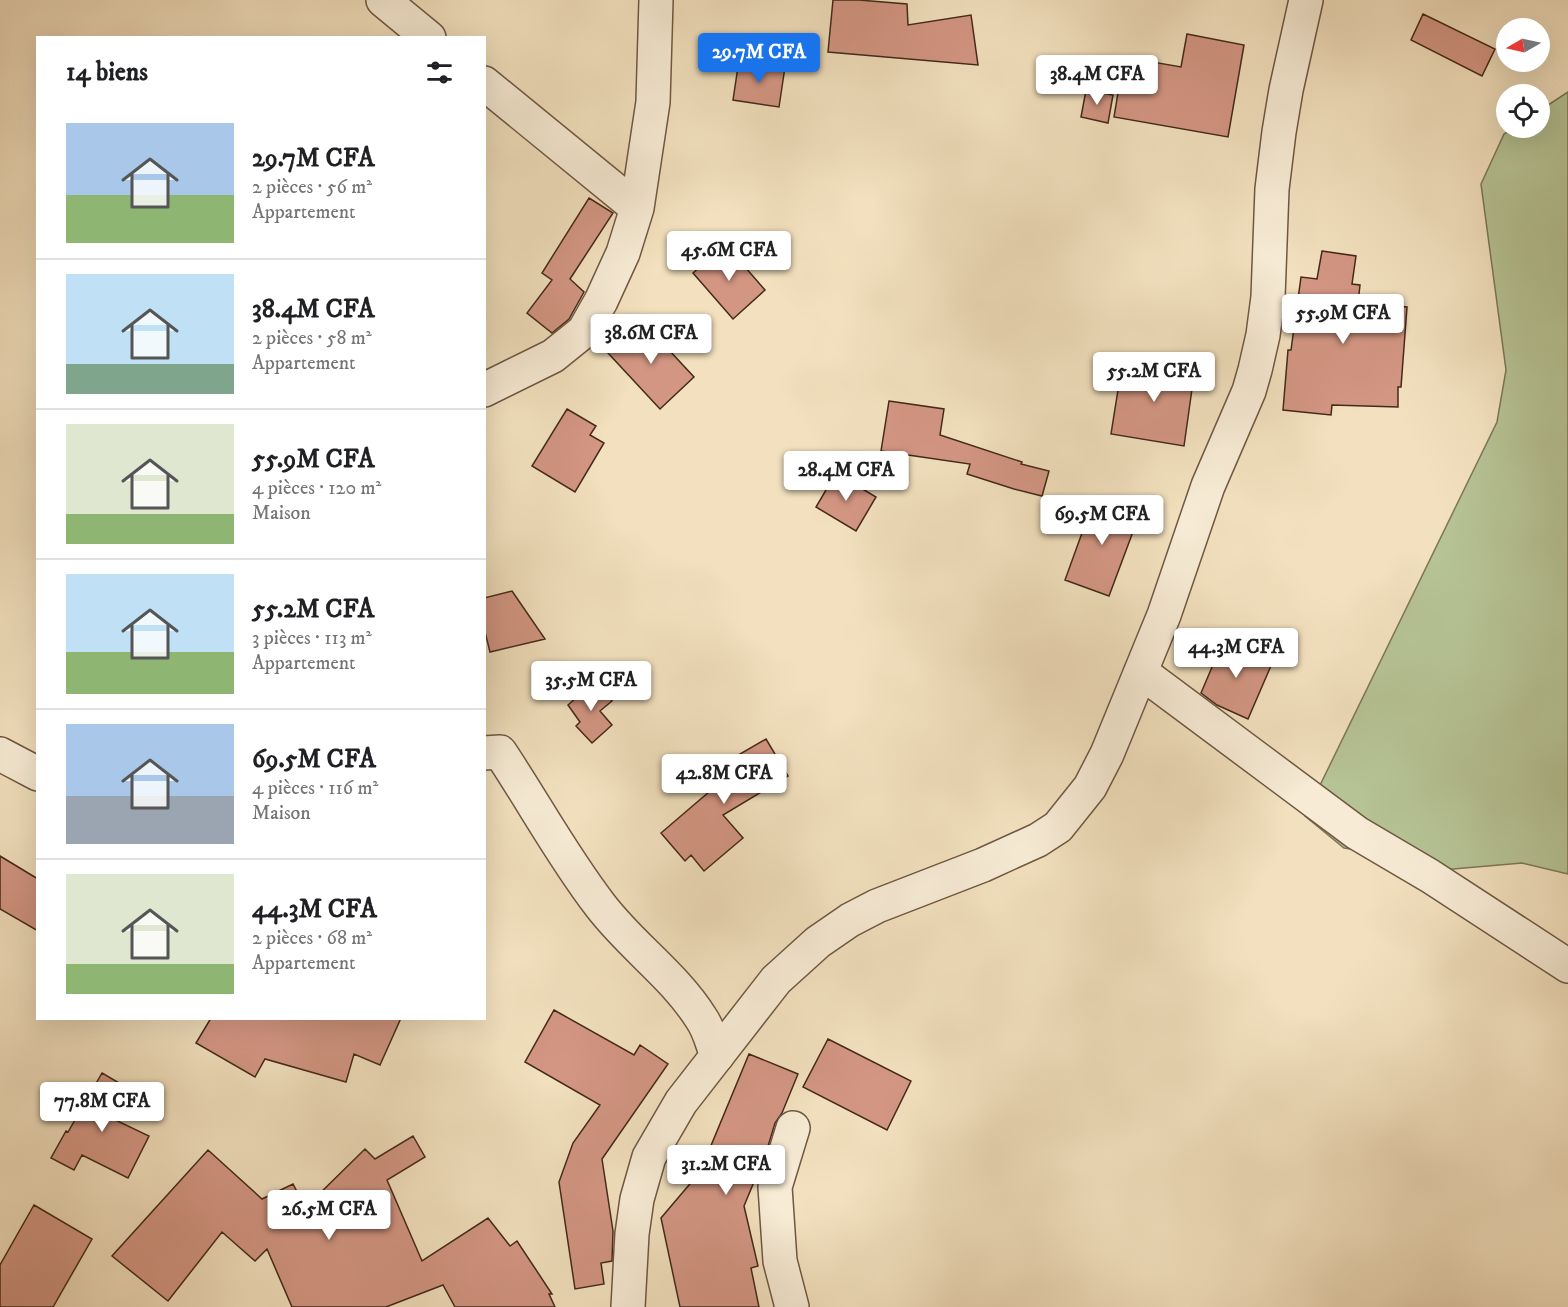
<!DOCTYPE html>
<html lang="fr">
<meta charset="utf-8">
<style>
:root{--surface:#fff;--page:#f2f2f2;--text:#202124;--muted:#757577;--line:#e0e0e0;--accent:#1a73e8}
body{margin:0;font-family:"IM FELL DW Pica",serif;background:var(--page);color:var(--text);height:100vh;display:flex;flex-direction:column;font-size:22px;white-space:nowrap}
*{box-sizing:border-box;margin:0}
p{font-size:20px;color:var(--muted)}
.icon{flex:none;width:33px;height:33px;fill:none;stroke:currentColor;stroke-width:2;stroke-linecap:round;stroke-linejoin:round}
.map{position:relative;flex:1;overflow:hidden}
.side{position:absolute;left:36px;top:36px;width:450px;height:984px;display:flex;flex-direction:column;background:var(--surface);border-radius:0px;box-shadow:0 6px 24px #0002}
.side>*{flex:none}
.needle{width:39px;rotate:261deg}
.controls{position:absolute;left:1496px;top:18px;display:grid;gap:12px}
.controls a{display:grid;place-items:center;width:54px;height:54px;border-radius:50%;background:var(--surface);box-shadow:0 6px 24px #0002;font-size:30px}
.price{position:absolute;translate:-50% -51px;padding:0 14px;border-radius:6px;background:#fff;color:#222;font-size:20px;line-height:39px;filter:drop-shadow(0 2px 3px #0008)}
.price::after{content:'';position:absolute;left:50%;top:36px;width:18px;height:14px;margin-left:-9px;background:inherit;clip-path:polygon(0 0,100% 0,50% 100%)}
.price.on{background:var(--accent);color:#fff}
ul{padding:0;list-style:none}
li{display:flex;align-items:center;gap:18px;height:150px;padding:0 30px}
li+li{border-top:2px solid var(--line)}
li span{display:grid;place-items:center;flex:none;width:168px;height:120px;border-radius:0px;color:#555}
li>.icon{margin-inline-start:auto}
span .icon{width:72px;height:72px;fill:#fffc;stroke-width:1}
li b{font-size:26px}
h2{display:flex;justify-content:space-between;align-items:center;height:72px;padding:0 30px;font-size:26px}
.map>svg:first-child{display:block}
.green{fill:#b6c395;stroke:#7c7657;stroke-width:1.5}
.building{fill:#d39683;stroke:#432919;stroke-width:1.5}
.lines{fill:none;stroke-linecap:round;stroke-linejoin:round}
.minor-casing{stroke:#6f5742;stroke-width:36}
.tertiary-casing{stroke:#6f5742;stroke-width:36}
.minor{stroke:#f7ebd5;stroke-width:33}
.tertiary{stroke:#f7ebd5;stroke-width:33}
</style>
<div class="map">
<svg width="1568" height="1307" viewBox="0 0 1568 1307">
<rect width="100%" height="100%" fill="#f2e0be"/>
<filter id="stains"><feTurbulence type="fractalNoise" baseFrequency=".00333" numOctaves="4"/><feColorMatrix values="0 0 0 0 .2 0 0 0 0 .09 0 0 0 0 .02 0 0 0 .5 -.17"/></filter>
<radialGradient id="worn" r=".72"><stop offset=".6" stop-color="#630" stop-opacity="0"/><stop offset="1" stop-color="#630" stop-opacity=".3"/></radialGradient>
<path class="green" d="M 1568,92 L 1568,874 L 1522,863 L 1442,870 L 1394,855 L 1344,848 L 1305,816 L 1497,422 L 1506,370 L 1481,184 L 1504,134 L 1514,128 L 1539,128 L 1539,111 Z"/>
<path class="building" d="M 833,0 L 859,0 L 907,4 L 908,25 L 971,15 L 978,65 L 828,52 Z
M 1423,14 L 1495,49 L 1482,76 L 1411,40 Z
M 1187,34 L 1244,45 L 1228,137 L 1114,117 L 1124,57 L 1181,67 Z
M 739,60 L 785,67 L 779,107 L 733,100 Z
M 1086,90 L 1113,95 L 1108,123 L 1081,117 Z
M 589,198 L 613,213 L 570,279 L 584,292 L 569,319 L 552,333 L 527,313 L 552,280 L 542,273 Z
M 725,244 L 765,290 L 733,319 L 693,273 Z
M 1322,251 L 1356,256 L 1352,284 L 1360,285 L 1358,303 L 1407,307 L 1401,387 L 1398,387 L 1398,407 L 1332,405 L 1331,415 L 1283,410 L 1288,350 L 1291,350 L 1301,277 L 1317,279 Z
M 642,321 L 694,377 L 660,409 L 608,353 Z
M 1146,354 L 1183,361 L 1180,380 L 1193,382 L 1184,446 L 1111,434 L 1121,371 L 1143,374 Z
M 889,401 L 944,409 L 940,435 L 1022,462 L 1021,464 L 1049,471 L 1042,496 L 1014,489 L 967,474 L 970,464 L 881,451 Z
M 567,409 L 596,426 L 590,435 L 604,443 L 575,492 L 532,466 Z
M 836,473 L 876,497 L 856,531 L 816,507 Z
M 1095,497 L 1140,513 L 1109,596 L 1065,580 Z
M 512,591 L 545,639 L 490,652 L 484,628 L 484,598 Z
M 1224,639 L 1273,661 L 1248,719 L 1217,705 L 1201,693 Z
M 595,681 L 612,701 L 600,711 L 612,725 L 592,743 L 576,726 L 580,722 L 568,705 Z
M 766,739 L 788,776 L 723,815 L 743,838 L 704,871 L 691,855 L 685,861 L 661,833 L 717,785 L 709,772 Z
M 0,856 L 38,879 L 38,931 L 0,909 Z
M 554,1010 L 634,1055 L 640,1045 L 668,1064 L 602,1159 L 613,1231 L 612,1261 L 601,1263 L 604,1284 L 575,1289 L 559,1182 L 573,1143 L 600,1105 L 525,1062 Z
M 211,1018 L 401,1018 L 380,1065 L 354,1054 L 346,1082 L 265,1059 L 255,1077 L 196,1043 Z
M 828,1039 L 911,1081 L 887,1130 L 803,1087 Z
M 749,1054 L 798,1074 L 782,1113 L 775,1123 L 766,1153 L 744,1206 L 758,1266 L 751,1268 L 759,1307 L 680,1307 L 661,1218 L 700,1172 Z
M 102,1073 L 126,1087 L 109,1117 L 149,1136 L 128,1178 L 82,1155 L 74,1170 L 51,1158 L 66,1131 L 68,1132 Z
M 413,1136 L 425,1157 L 387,1180 L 422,1261 L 488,1218 L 510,1246 L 517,1241 L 552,1294 L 549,1294 L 555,1307 L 455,1307 L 443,1285 L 386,1307 L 292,1307 L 267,1249 L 255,1261 L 222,1232 L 168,1301 L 112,1256 L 208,1150 L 262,1199 L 293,1184 L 303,1203 L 312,1196 L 314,1199 L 365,1149 L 375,1159 Z
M 34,1205 L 92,1239 L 53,1307 L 0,1307 L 0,1265 Z"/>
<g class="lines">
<g class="minor-casing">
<path id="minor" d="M 383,0 L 429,38
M 484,83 L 637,208
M 484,390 L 553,356 L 584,331 L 601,301 L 623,253 L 637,208 L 653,102 L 656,0
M 1141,672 L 1357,833 L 1430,876 L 1568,966
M 484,753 L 500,752 C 534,803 563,857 600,905 C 631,946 674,975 701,1018 C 709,1029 712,1043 717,1056
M 0,754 L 38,774
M 792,1307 L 780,1261 L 775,1187 L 793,1128"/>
</g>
<g class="tertiary-casing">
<path id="tertiary" d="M 628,1307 L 632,1234 L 637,1199 L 649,1157 L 681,1102 L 776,980 L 818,942 L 850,920 L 877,906 L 983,865 L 1038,840 L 1058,827 L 1090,787 L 1107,754 L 1164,615 L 1208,486 L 1249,391 L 1255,370 L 1263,335 L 1268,297 L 1272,189 L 1279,132 L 1286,90 L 1306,0"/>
</g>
<use href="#minor" class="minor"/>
<use href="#tertiary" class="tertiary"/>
</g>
<rect width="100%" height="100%" filter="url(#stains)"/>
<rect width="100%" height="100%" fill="url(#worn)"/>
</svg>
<div class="controls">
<a><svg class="needle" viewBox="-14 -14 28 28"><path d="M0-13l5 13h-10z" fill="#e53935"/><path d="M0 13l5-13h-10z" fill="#757577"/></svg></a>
<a><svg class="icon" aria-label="locate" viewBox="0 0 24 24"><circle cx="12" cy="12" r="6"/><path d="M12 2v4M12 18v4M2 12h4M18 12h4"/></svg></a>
</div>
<b class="price on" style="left:759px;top:84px">29.7M CFA</b>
<b class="price" style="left:1097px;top:106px">38.4M CFA</b>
<b class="price" style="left:729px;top:282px">45.6M CFA</b>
<b class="price" style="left:1343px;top:345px">55.9M CFA</b>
<b class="price" style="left:651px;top:365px">38.6M CFA</b>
<b class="price" style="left:1154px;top:403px">55.2M CFA</b>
<b class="price" style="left:846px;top:502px">28.4M CFA</b>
<b class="price" style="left:1102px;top:546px">69.5M CFA</b>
<b class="price" style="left:1236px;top:679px">44.3M CFA</b>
<b class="price" style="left:591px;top:712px">35.5M CFA</b>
<b class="price" style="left:724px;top:805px">42.8M CFA</b>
<b class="price" style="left:102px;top:1133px">77.8M CFA</b>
<b class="price" style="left:726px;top:1196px">31.2M CFA</b>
<b class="price" style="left:329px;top:1241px">26.5M CFA</b>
<section class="side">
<h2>14 biens<svg class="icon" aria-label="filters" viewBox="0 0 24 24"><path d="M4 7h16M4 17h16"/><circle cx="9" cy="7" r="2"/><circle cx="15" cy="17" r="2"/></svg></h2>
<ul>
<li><span style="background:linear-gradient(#a9c7e8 60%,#8fb573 0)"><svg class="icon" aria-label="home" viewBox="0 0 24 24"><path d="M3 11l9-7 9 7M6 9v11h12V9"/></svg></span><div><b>29.7M CFA</b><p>2 pièces · 56 m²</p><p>Appartement</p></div></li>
<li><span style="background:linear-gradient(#bfe0f5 75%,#7fa58c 0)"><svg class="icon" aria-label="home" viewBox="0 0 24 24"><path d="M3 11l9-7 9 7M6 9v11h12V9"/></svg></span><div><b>38.4M CFA</b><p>2 pièces · 58 m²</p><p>Appartement</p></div></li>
<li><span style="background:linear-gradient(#dfe7d0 75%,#8fb573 0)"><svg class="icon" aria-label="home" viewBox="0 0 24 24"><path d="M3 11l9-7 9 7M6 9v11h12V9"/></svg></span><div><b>55.9M CFA</b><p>4 pièces · 120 m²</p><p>Maison</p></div></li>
<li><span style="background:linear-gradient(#bfe0f5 65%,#8fb573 0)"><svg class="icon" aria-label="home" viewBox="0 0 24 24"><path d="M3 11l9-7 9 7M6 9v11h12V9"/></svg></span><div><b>55.2M CFA</b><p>3 pièces · 113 m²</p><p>Appartement</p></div></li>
<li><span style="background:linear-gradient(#a9c7e8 60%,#9aa5b1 0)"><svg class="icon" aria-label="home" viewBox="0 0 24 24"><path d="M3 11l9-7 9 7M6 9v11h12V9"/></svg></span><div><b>69.5M CFA</b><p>4 pièces · 116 m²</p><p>Maison</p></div></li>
<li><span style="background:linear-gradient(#dfe7d0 75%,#8fb573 0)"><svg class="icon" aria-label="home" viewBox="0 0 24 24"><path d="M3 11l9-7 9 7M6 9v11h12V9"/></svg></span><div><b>44.3M CFA</b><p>2 pièces · 68 m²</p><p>Appartement</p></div></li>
</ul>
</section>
</div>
